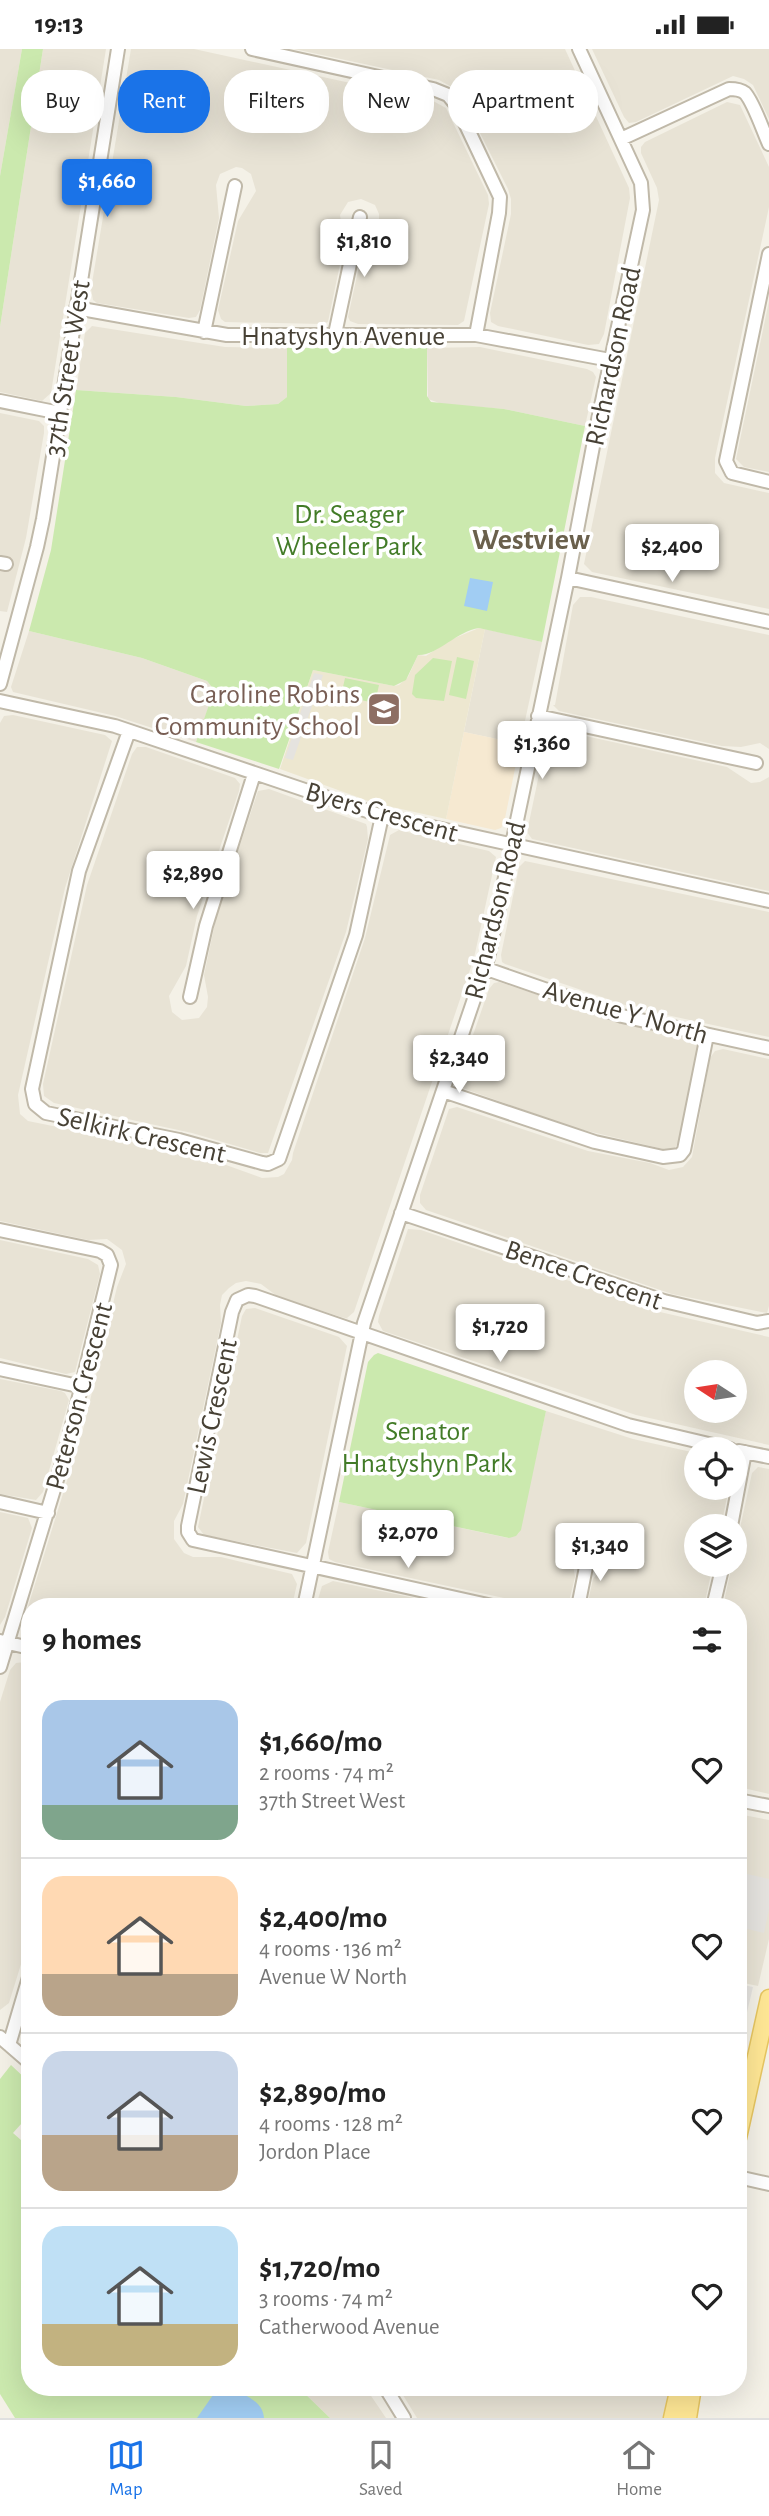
<!DOCTYPE html>
<meta charset="utf-8">
<style>
:root{--surface:#fff;--page:#f2f2f2;--text:#222;--muted:#767676;--line:#e0e0e0;--accent:#1a73e8}
body{margin:0;font-family:"Alegreya Sans",sans-serif;background:var(--page);color:var(--text);height:100vh;display:flex;flex-direction:column;font-size:26px;white-space:nowrap}
*{box-sizing:border-box;margin:0}
p{font-size:23px;color:var(--muted)}
.icon{flex:none;width:38px;height:38px;fill:none;stroke:currentColor;stroke-width:2;stroke-linecap:round;stroke-linejoin:round}
.map{position:relative;flex:1;overflow:hidden}
.sheet{position:absolute;left:21px;top:1549px;width:726px;height:798px;display:flex;flex-direction:column;background:var(--surface);border-radius:28px;box-shadow:0 7px 28px #0002}
.sheet>*{flex:none}
.guide{position:absolute;left:21px;top:21px;width:728px;height:63px;display:flex;gap:14px}
.needle{width:46px;rotate:282deg}
.tools{position:absolute;left:684px;top:1311px;display:grid;gap:14px}
.tools a{display:grid;place-items:center;width:63px;height:63px;border-radius:50%;background:var(--surface);box-shadow:0 7px 28px #0002;font-size:35px}
.price{position:absolute;translate:-50% -60px;padding:0 16px;border-radius:7px;background:#fff;color:#222;font-size:23px;line-height:46px;filter:drop-shadow(0 2px 4px #0008)}
.price::after{content:'';position:absolute;left:50%;top:42px;width:21px;height:16px;margin-left:-10px;background:inherit;clip-path:polygon(0 0,100% 0,50% 100%)}
.price.active{background:var(--accent);color:#fff}
ul{padding:0;list-style:none}
li{display:flex;align-items:center;gap:21px;height:175px;padding:0 21px}
li+li{border-top:2px solid var(--line)}
li span{display:grid;place-items:center;flex:none;width:196px;height:140px;border-radius:21px;color:#555}
li>.icon{margin-inline-start:auto}
span .icon{width:84px;height:84px;fill:#fffc;stroke-width:1}
li b{font-size:30px}
h2{display:flex;justify-content:space-between;align-items:center;height:84px;padding:0 21px;font-size:30px}
.chip{padding:0 24px;border-radius:28px;background:var(--surface);box-shadow:0 7px 28px #0002;font-size:24px;line-height:63px}
.chip.active{background:var(--accent);color:#fff}
.status{display:flex;justify-content:space-between;align-items:center;height:49px;padding:0 35px;background:var(--surface);direction:ltr}
.status svg{height:19px;fill:currentColor}
.tab-bar{display:flex;justify-content:space-around;align-items:center;height:98px;border-top:2px solid var(--line);background:var(--surface);font-size:19px;color:var(--muted)}
.tab-bar a{display:grid;justify-items:center;gap:4px}
.tab-bar .active{color:var(--accent)}
.map>svg:first-child{display:block}
.residential{fill:#e8e3d5;fill-rule:evenodd}
.commercial{fill:#f6e9d1}
.education{fill:#ede7d0}
.green{fill:#cbe9ae}
.parking{fill:#e5e3df}
.water{fill:#a1cdf3}
.lines{fill:none;stroke-linecap:round;stroke-linejoin:round}
.minor-casing{stroke:#c0b9a9;stroke-width:16}
.major-casing{stroke:#e7c661;stroke-width:19}
.minor{stroke:#fff;stroke-width:12}
.major{stroke:#ffe795;stroke-width:16}
.labels{text-anchor:middle;stroke-width:7;stroke-linejoin:round;paint-order:stroke}
.street-label{font-size:28px;fill:#474135;stroke:#fff}
.park-label{font-size:28px;fill:#427b27;stroke:#fff}
.education-label{font-size:28px;fill:#785e54;stroke:#fff;text-anchor:end}
.neighbourhood-label{font-size:30px;font-weight:bold;fill:#6a604c;stroke:#fff}
</style>
<div class="status"><b>19:13</b><svg viewBox="0 0 49 12"><path d="M0 12V9h3v3zM5 12V6h3v6zM10 12V3h3v9zM15 12V0h3v12zM26 1h20v11H26zM47 4h2v5h-2z"/></svg></div>
<div class="map">
<svg width="769" height="2369" viewBox="0 0 769 2369">
<rect width="100%" height="100%" fill="#f4f1e7"/>
<path class="residential" d="M 0,0 L 22,0 L 0,127 Z
M 43,0 L 106,0 L 51,344 L 42,352 L 0,343 L 0,278 Z
M 131,0 L 194,0 L 433,52 L 446,59 L 488,146 L 489,155 L 464,272 L 458,276 L 358,275 L 350,272 L 348,268 L 363,199 L 379,175 L 379,165 L 375,156 L 361,150 L 348,153 L 340,166 L 344,196 L 328,273 L 322,275 L 225,273 L 221,270 L 218,261 L 238,172 L 256,142 L 251,125 L 242,119 L 236,118 L 220,125 L 216,136 L 219,169 L 200,261 L 196,268 L 189,269 L 97,254 L 93,251 L 91,240 Z
M 294,0 L 565,0 L 629,139 L 630,149 L 604,285 L 599,295 L 588,296 L 498,277 L 491,273 L 490,264 L 511,165 L 511,150 L 508,140 L 459,42 L 439,31 Z
M 592,0 L 769,0 L 769,70 L 753,36 L 744,30 L 733,27 L 636,73 L 629,74 L 624,68 Z
M 727,53 L 740,56 L 769,118 L 769,158 L 715,409 L 715,424 L 724,434 L 769,444 L 769,560 L 592,523 L 584,515 L 659,151 L 657,139 L 641,104 L 641,98 L 645,93 Z
M 769,252 L 769,423 L 744,418 L 736,410 Z
M 92,277 L 225,298 L 287,299 L 287,348 L 278,355 L 246,357 L 176,348 L 76,341 L 85,284 Z
M 480,298 L 587,320 L 593,323 L 596,328 L 585,377 L 504,360 L 442,355 L 428,350 L 427,299 Z
M 0,364 L 39,372 L 44,377 L 44,384 L 26,489 L 7,563 L 0,562 Z
M 580,548 L 591,548 L 769,586 L 769,700 L 760,694 L 741,698 L 722,697 L 559,662 L 553,656 L 555,656 L 573,556 Z
M 485,580 L 542,593 L 520,695 L 464,683 Z
M 29,582 L 142,609 L 207,632 L 211,637 L 211,651 L 196,693 L 115,667 L 13,643 L 11,638 Z
M 13,666 L 105,686 L 112,692 L 65,839 L 18,1046 L 20,1065 L 28,1072 L 201,1107 L 262,1129 L 278,1128 L 284,1125 L 292,1111 L 293,1104 L 365,889 L 390,786 L 399,781 L 489,802 L 496,808 L 474,909 L 354,1263 L 347,1269 L 349,1270 L 341,1268 L 277,1247 L 261,1235 L 246,1232 L 236,1234 L 229,1239 L 222,1246 L 220,1256 L 221,1274 L 183,1455 L 174,1472 L 174,1490 L 184,1504 L 193,1508 L 221,1508 L 292,1525 L 297,1535 L 292,1557 L 30,1558 L 30,1585 L 24,1578 L 26,1564 L 84,1377 L 117,1238 L 126,1215 L 122,1201 L 107,1190 L 88,1191 L 0,1172 L 0,674 L 4,667 Z
M 558,681 L 727,718 L 751,734 L 760,733 L 769,728 L 769,842 L 532,790 L 527,783 L 546,692 L 551,683 Z
M 137,698 L 146,698 L 235,729 L 240,735 L 239,742 L 197,867 L 186,917 L 169,947 L 172,963 L 182,971 L 199,969 L 207,958 L 208,948 L 204,926 L 217,865 L 258,742 L 269,740 L 366,775 L 367,778 L 368,790 L 346,883 L 268,1104 L 260,1104 L 192,1084 L 54,1054 L 44,1047 L 43,1035 L 87,836 L 132,705 Z
M 525,812 L 769,863 L 769,988 L 634,959 L 505,915 L 502,913 L 501,906 L 519,818 Z
M 499,933 L 627,975 L 690,988 L 697,992 L 699,999 L 680,1089 L 675,1099 L 663,1100 L 575,1079 L 462,1039 L 458,1029 L 489,940 L 494,934 Z
M 723,1000 L 769,1010 L 769,1257 L 767,1264 L 672,1245 L 426,1161 L 420,1154 L 420,1146 L 449,1060 L 457,1058 L 588,1102 L 650,1114 L 669,1121 L 683,1118 L 692,1108 L 710,1009 L 715,1002 Z
M 408,1180 L 421,1181 L 660,1263 L 769,1288 L 769,1396 L 636,1366 L 383,1282 L 378,1273 L 379,1267 ZM 696,1323 L 735,1323 L 735,1362 L 696,1362 Z
M 0,1191 L 88,1210 L 98,1216 L 100,1225 L 75,1323 L 66,1325 L 0,1309 Z
M 255,1259 L 339,1288 L 347,1297 L 306,1494 L 297,1504 L 204,1486 L 198,1478 L 242,1267 L 246,1260 Z
M 0,1330 L 61,1342 L 65,1344 L 69,1351 L 43,1443 L 36,1451 L 0,1445 Z
M 546,1362 L 633,1390 L 696,1404 L 696,1438 L 729,1439 L 721,1477 L 696,1477 L 696,1516 L 713,1516 L 704,1557 L 587,1557 L 593,1530 L 607,1512 L 610,1501 L 606,1490 L 596,1484 L 583,1484 L 572,1494 L 571,1503 L 575,1528 L 568,1557 L 542,1557 L 335,1513 L 329,1510 L 328,1503 L 339,1453 L 508,1489 L 519,1484 Z
M 758,1418 L 769,1420 L 769,1745 L 739,1738 L 738,1558 L 723,1557 L 732,1516 L 735,1516 L 735,1502 L 752,1424 Z
M 0,1463 L 28,1469 L 32,1479 L 5,1568 L 0,1576 Z
M 333,1532 L 452,1557 L 316,1557 L 322,1537 Z
M 25,1613 L 30,1614 L 30,1886 L 9,1954 L 0,1961 L 0,1653 L 10,1621 L 16,1614 Z
M 738,1765 L 769,1771 L 769,1890 L 758,1937 L 739,1933 Z
M 298,2338 L 365,2338 L 386,2369 L 330,2369 Z
M 398,2338 L 671,2338 L 664,2369 L 417,2369 Z"/>
<path class="commercial" d="M 464,683 L 520,695 L 504,774 L 501,779 L 495,781 L 446,770 Z"/>
<path class="education" d="M 479,579 L 485,580 L 446,770 L 374,754 L 280,720 L 313,621 L 394,637 L 399,636 L 408,628 L 418,606 L 426,607 L 450,591 Z"/>
<path class="green" d="M 22,0 L 43,0 L 0,278 L 0,127 Z
M 287,299 L 427,299 L 427,347 L 431,353 L 504,360 L 585,377 L 542,593 L 479,579 C 457,582 437,607 418,606 L 406,631 L 394,637 L 313,621 L 279,720 L 196,693 L 211,650 L 211,637 L 207,632 L 142,609 L 29,582 L 51,501 L 76,341 L 176,348 L 246,357 L 278,355 L 287,348 Z
M 457,608 L 474,612 L 466,650 L 449,646 Z
M 433,609 L 452,612 L 444,652 L 416,649 L 412,645 L 415,626 Z
M 345,629 L 379,636 L 375,654 L 341,647 Z
M 378,1304 L 546,1362 L 521,1481 L 516,1487 L 509,1489 L 339,1453 L 368,1313 L 374,1306 Z
M 11,2016 L 30,2034 L 30,2065 L 13,2084 L 30,2099 L 30,2338 L 298,2338 L 330,2369 L 15,2369 L 0,2345 L 0,2030 Z"/>
<path class="parking" d="M 314,624 L 323,626 L 293,711 L 285,709 Z
M 738,1823 L 769,1830 L 769,1860 L 764,1884 L 739,1878 Z
M 739,1935 L 753,1938 L 739,1997 L 738,1935 Z"/>
<path class="water" d="M 470,529 L 493,533 L 487,562 L 464,557 Z
M 228,2340 C 243,2344 263,2352 264,2369 L 197,2369 L 213,2346 Z"/>
<g class="lines">
<g class="minor-casing">
<path id="minor" d="M 252,0 L 433,40 L 448,46 L 457,57 L 500,148 L 499,164 L 476,286
M 621,90 L 729,40 C 734,40 740,40 745,44 C 754,54 763,82 769,95
M 769,205 L 726,412 L 732,424 L 769,433
M 76,259 L 227,286 L 476,286 L 610,311
M 204,283 L 235,137
M 335,285 L 360,168
M 0,352 L 60,364
M 0,514 L 6,515
M 568,529 L 769,573
M 0,635 L 37,498 L 43,470 L 118,0
M 0,652 L 115,677 L 382,767 L 769,852
M 538,667 L 756,714
M 129,682 L 79,822 L 32,1040 L 35,1055 L 46,1064 L 179,1091 L 262,1114 L 268,1115 L 279,1110 L 356,886 L 382,767
M 484,919 L 622,967 L 769,999
M 190,948 L 206,877 L 254,725
M 443,1042 L 595,1093 L 663,1108 L 680,1106 L 684,1101 L 707,986
M 401,1164 L 664,1252 L 757,1274 L 769,1272
M 0,1181 L 100,1202 L 107,1206 L 111,1216 L 66,1401 L 0,1618
M 0,1320 L 83,1338
M 739,1402 L 769,1408
M 0,1453 L 48,1464
M 731,1477 L 745,1403
M 304,1558 L 364,1274 L 488,909 L 568,529 L 598,371 L 643,161 L 641,134 L 579,0
M 497,1558 L 193,1491 L 188,1483 L 188,1477 L 232,1263 L 237,1251 L 248,1246 L 255,1247 L 628,1376 L 730,1400
M 578,1558 L 589,1503
M 713,1558 L 723,1516
M 0,1592 L 30,1599
M 738,1751 L 769,1757
M 0,1988 L 30,2014
M 9,1996 L 30,1925
M 738,2128 L 769,2135
M 385,2338 L 404,2369"/>
</g>
<g class="major-casing">
<path id="major" d="M 738,2089 L 769,1949
M 672,2369 L 679,2338
M 688,2369 L 693,2338"/>
</g>
<use href="#minor" class="minor"/>
<use href="#major" class="major"/>
</g>
<defs>
<g id="school-square" transform="scale(1.75)"><rect x="-9" y="-9" width="18" height="18" rx="4" fill="#8d6e63" stroke="#fff"/><path d="M0-5L7-2L0 1L-7-2ZM-4 1L0 2.5L4 1V4Q0 6-4 4Z" fill="#fff"/></g>
</defs>
<g fill-rule="evenodd">
<use href="#school-square" x="384" y="660"/>
</g>
<g class="labels">
<g class="street-label">
<text x="343" y="296">Hnatyshyn Avenue</text>
<text transform="translate(612 307) rotate(-78)" y="10">Richardson Road</text>
<text transform="translate(66 319) rotate(-81)" y="10">37th Street West</text>
<text transform="translate(382 762) rotate(16)" y="10">Byers Crescent</text>
<text transform="translate(494 861) rotate(-76)" y="10">Richardson Road</text>
<text transform="translate(626 962) rotate(16)" y="10">Avenue Y North</text>
<text transform="translate(142 1085) rotate(13)" y="10">Selkirk Crescent</text>
<text transform="translate(584 1225) rotate(19)" y="10">Bence Crescent</text>
<text transform="translate(78 1347) rotate(-75)" y="10">Peterson Crescent</text>
<text transform="translate(211 1367) rotate(-78)" y="10">Lewis Crescent</text>
</g>
<g class="park-label">
<text x="349" y="474">Dr. Seager<tspan x="349" dy="32">Wheeler Park</tspan></text>
<text x="427" y="1391">Senator<tspan x="427" dy="32">Hnatyshyn Park</tspan></text>
</g>
<g class="education-label">
<text x="360" y="654">Caroline Robins<tspan x="360" dy="32">Community School</tspan></text>
</g>
<g class="neighbourhood-label">
<text x="531" y="500">Westview</text>
</g>
</g>
</svg>
<div class="tools">
<a><svg class="needle" viewBox="-14 -14 28 28"><path d="M0-13l5 13h-10z" fill="#e53935"/><path d="M0 13l5-13h-10z" fill="#767676"/></svg></a>
<a><svg class="icon" aria-label="locate" viewBox="0 0 24 24"><circle cx="12" cy="12" r="6"/><path d="M12 2v4M12 18v4M2 12h4M18 12h4"/></svg></a>
<a><svg class="icon" aria-label="layers" viewBox="0 0 24 24"><path d="M12 4l9 5-9 5-9-5zM3 14l9 5 9-5"/></svg></a>
</div>
<b class="price active" style="left:107px;top:170px">$1,660</b>
<b class="price" style="left:364px;top:230px">$1,810</b>
<b class="price" style="left:672px;top:535px">$2,400</b>
<b class="price" style="left:542px;top:732px">$1,360</b>
<b class="price" style="left:193px;top:862px">$2,890</b>
<b class="price" style="left:459px;top:1046px">$2,340</b>
<b class="price" style="left:500px;top:1315px">$1,720</b>
<b class="price" style="left:408px;top:1521px">$2,070</b>
<b class="price" style="left:600px;top:1534px">$1,340</b>
<div class="guide">
<a class="chip">Buy</a>
<a class="chip active">Rent</a>
<a class="chip">Filters</a>
<a class="chip">New</a>
<a class="chip">Apartment</a>
</div>
<section class="sheet">
<h2>9 homes<svg class="icon" aria-label="filters" viewBox="0 0 24 24"><path d="M4 7h16M4 17h16"/><circle cx="9" cy="7" r="2"/><circle cx="15" cy="17" r="2"/></svg></h2>
<ul>
<li><span style="background:linear-gradient(#a9c7e8 75%,#7fa58c 0)"><svg class="icon" aria-label="home" viewBox="0 0 24 24"><path d="M3 11l9-7 9 7M6 9v11h12V9"/></svg></span><div><b>$1,660/mo</b><p>2 rooms · 74 m²</p><p>37th Street West</p></div><svg class="icon" aria-label="heart" viewBox="0 0 24 24"><path d="M12 20l-8-8c-3-5 5-10 8-4 3-6 11-1 8 4z"/></svg></li>
<li><span style="background:linear-gradient(#ffd9b3 70%,#b9a48a 0)"><svg class="icon" aria-label="home" viewBox="0 0 24 24"><path d="M3 11l9-7 9 7M6 9v11h12V9"/></svg></span><div><b>$2,400/mo</b><p>4 rooms · 136 m²</p><p>Avenue W North</p></div><svg class="icon" aria-label="heart" viewBox="0 0 24 24"><path d="M12 20l-8-8c-3-5 5-10 8-4 3-6 11-1 8 4z"/></svg></li>
<li><span style="background:linear-gradient(#c9d6e8 60%,#b9a48a 0)"><svg class="icon" aria-label="home" viewBox="0 0 24 24"><path d="M3 11l9-7 9 7M6 9v11h12V9"/></svg></span><div><b>$2,890/mo</b><p>4 rooms · 128 m²</p><p>Jordon Place</p></div><svg class="icon" aria-label="heart" viewBox="0 0 24 24"><path d="M12 20l-8-8c-3-5 5-10 8-4 3-6 11-1 8 4z"/></svg></li>
<li><span style="background:linear-gradient(#bfe0f5 70%,#c2b280 0)"><svg class="icon" aria-label="home" viewBox="0 0 24 24"><path d="M3 11l9-7 9 7M6 9v11h12V9"/></svg></span><div><b>$1,720/mo</b><p>3 rooms · 74 m²</p><p>Catherwood Avenue</p></div><svg class="icon" aria-label="heart" viewBox="0 0 24 24"><path d="M12 20l-8-8c-3-5 5-10 8-4 3-6 11-1 8 4z"/></svg></li>
</ul>
</section>
</div>
<nav class="tab-bar">
<a class="active"><svg class="icon" aria-label="map" viewBox="0 0 24 24"><path d="M3 6l6-2 6 2 6-2v14l-6 2-6-2-6 2zM9 4v14M15 6v14"/></svg>Map</a>
<a><svg class="icon" aria-label="saved" viewBox="0 0 24 24"><path d="M7 4h10v16l-5-4-5 4z"/></svg>Saved</a>
<a><svg class="icon" aria-label="home" viewBox="0 0 24 24"><path d="M3 11l9-7 9 7M6 9v11h12V9"/></svg>Home</a>
</nav>
